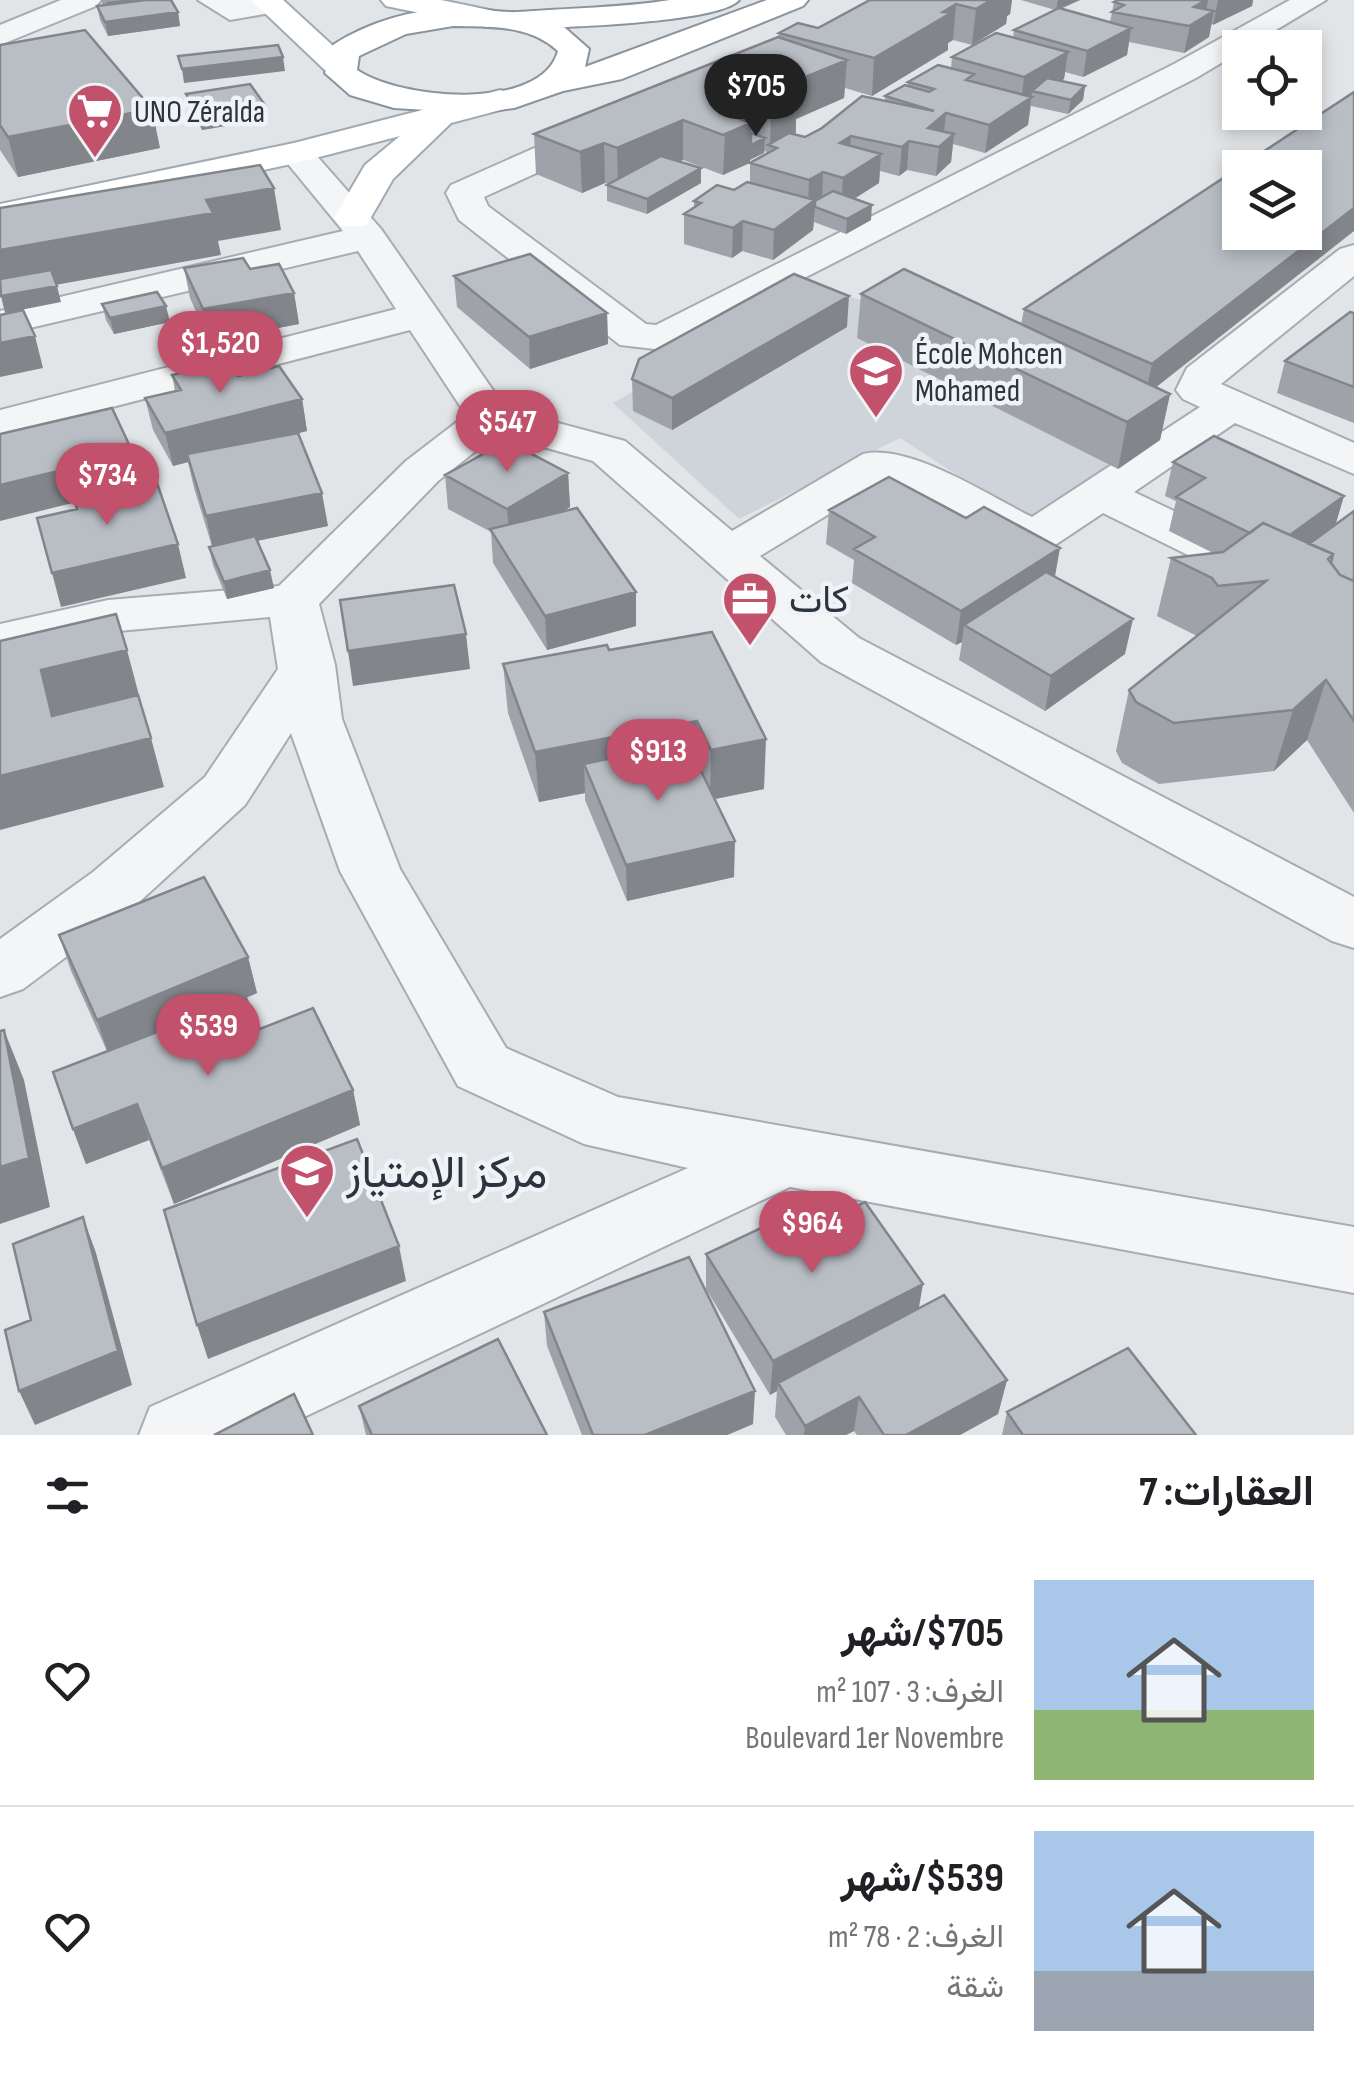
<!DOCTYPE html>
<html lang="ar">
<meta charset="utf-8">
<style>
:root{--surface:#fff;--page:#f2f2f2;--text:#202124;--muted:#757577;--line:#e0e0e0;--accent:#c2516b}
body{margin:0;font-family:"Sofia Sans Condensed",Vazirmatn,sans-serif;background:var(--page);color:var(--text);direction:rtl;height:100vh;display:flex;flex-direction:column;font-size:38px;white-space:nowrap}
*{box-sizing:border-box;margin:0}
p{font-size:32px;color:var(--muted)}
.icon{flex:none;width:55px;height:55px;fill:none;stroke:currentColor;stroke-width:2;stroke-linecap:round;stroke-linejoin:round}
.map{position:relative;height:1435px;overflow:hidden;direction:ltr}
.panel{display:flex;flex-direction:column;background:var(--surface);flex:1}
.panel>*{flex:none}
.fabs{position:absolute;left:1222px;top:30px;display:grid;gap:20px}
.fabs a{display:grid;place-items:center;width:100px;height:100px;border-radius:0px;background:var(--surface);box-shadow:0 5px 15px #0003;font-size:50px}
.price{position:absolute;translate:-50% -85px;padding:0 22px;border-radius:35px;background:var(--accent);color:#fff;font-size:32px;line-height:65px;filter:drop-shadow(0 2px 5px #0008)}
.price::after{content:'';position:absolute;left:50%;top:60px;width:30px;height:22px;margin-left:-15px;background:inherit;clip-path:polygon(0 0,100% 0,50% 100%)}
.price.on{background:#222;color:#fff}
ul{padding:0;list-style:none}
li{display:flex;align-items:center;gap:30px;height:250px;padding:0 40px}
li+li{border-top:2px solid var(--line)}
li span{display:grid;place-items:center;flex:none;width:280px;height:200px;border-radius:0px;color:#555}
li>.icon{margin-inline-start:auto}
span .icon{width:120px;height:120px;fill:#fffc;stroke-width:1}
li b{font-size:42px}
h2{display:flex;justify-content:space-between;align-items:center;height:120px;padding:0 40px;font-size:42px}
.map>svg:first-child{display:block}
.built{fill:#cfd4da}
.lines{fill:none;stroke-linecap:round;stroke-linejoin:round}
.minor-casing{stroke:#a7acb2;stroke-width:4}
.major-casing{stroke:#a1aab3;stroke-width:4}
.highway-casing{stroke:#8a939e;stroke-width:4}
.minor{fill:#f3f5f7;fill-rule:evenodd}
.major{fill:#fff;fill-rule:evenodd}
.highway{fill:#fff;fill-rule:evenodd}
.wall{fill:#9fa3a9}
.shaded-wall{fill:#82858a}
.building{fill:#b9bec5;stroke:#82858a;stroke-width:2.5;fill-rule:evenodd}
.labels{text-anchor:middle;stroke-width:9;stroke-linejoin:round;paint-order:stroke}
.far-poi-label{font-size:32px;fill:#2b343f;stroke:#f0f3f6;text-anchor:start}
.poi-label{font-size:38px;fill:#2b343f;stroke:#f0f3f6;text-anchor:start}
.near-poi-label{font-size:45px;fill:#2b343f;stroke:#f0f3f6;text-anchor:start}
</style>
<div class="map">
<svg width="1354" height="1435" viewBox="0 0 1354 1435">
<rect width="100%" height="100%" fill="#e1e5e8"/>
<path class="built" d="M 818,286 L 900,313 L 1160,440 L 1034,525 L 900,438 L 739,519 L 613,403 Z"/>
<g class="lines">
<g class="minor-casing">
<path id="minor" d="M 61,0 L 101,0 L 96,6 L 0,45 L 0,25 Z
M 198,0 L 283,0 L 287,5 L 282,11 L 230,20 Z
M 1290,0 L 1326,0 L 1196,78 L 663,350 L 620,345 L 459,220 L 446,193 L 451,185 L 593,122 L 617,122 L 622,129 L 617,136 L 484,197 L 488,206 L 646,324 L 656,325 L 1174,64 Z
M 296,143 L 308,146 L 381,229 L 506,409 L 625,441 L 732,531 L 863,454 C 910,443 989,496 1032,517 L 1200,407 L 1183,399 L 1176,390 L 1187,368 L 1340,249 L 1354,245 L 1354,276 L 1221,384 L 1354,443 L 1354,474 L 1235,423 L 1134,492 L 1354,597 L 1354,633 L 1336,628 L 1103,513 L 1052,547 L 1035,552 L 885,480 L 760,556 L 859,638 L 1354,897 L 1354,948 L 1332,941 L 821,662 L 593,461 L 497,434 L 438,481 L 319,604 L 335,665 L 342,719 L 400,869 L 506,1048 L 618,1097 L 1354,1227 L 1354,1293 L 790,1187 L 266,1435 L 139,1435 L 150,1407 L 688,1168 L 584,1144 L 458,1086 L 340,871 L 291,733 L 245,805 L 137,904 L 23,989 L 0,997 L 0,939 L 93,872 L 205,777 L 278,669 L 270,617 L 108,632 L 0,657 L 0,624 L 108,600 L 279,586 L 406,461 L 466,415 L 410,330 L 0,436 L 0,410 L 396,309 L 358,251 L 0,335 L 0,311 L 343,231 L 279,153 L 284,146 Z"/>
</g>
<g class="major-casing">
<path id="major" d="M 251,0 L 283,0 L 355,66 L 350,73 L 328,73 Z
M 381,0 L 441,0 L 499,12 L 503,18 L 488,27 L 386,6 Z
M 500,90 L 512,93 L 516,100 L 512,107 L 451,123 L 393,179 L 366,226 L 340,226 L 334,218 L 365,165 L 400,136 L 296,163 L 0,226 L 0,204 L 294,143 Z"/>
</g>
<g class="highway-casing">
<path id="highway" d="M 670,0 L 739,0 C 723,20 594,26 564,27 L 589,49 L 585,67 L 767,0 L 808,0 L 803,6 L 622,79 L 563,91 L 514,108 L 475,113 L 394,108 L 350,95 L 325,73 L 333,45 C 368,22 414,9 456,8 C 477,8 498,13 518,12 C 569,8 620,8 670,0 ZM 453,26 C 489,27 529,24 558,51 C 541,113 399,99 357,70 L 359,56 L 406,34 Z"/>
</g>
<use href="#minor" class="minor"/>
<use href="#major" class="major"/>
<use href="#highway" class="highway"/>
</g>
<path class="wall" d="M 101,0 L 171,0 L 178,12 L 180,26 L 108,36 L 100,20 L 97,6 L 103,6 Z
M 870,0 L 1012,0 L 1010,14 L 1007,16 L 1006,24 L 972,45 L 953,40 L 948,43 L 948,50 L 872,96 L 845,88 L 844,98 L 796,119 L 796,135 L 805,137 L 885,101 L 885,96 L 907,86 L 908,82 L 951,68 L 952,57 L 1013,38 L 1014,30 L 1055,10 L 1021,0 L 1080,0 L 1061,9 L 1110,22 L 1114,2 L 1118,0 L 1253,0 L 1252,6 L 1211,25 L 1209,37 L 1184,53 L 1129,42 L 1127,55 L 1083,77 L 1065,72 L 1064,79 L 1061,81 L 1085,86 L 1083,100 L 1068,114 L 1031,106 L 1028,125 L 985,153 L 953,144 L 951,162 L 936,176 L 907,170 L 899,176 L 880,171 L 879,183 L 854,199 L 871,220 L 846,234 L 814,222 L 813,230 L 773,260 L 742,251 L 732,258 L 684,244 L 684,214 L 694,208 L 694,201 L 734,190 L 750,183 L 750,163 L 767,152 L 764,151 L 723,175 L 683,160 L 679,161 L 701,183 L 647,214 L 607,201 L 607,185 L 609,184 L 605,183 L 582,193 L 536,174 L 534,134 L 778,37 L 779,33 L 818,28 Z
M 0,45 L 160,148 L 18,177 L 0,150 Z
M 1354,92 L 1156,388 L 1170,394 L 1160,440 L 1118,469 L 857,338 L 861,294 L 1021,325 L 1024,309 Z
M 186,94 L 267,119 L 202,130 L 189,109 Z
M 184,268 L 250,269 L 294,293 L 299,324 L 209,341 L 190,298 Z
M 454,276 L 607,313 L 608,344 L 530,369 L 457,307 Z
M 102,304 L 170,322 L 114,334 L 106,320 Z
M 1354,313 L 1354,423 L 1277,393 L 1285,361 Z
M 847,327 L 672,430 L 633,411 L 632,379 Z
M 172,375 L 238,376 L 302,399 L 307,431 L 298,433 L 328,526 L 257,541 L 274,588 L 227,599 L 213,565 L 209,547 L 212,546 L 194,488 L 188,462 L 173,466 L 153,430 L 145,398 L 175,391 Z
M 1173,462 L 1336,524 L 1354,511 L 1354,813 L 1307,740 L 1274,771 L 1159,784 L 1122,763 L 1116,751 L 1129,690 L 1197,636 L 1157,616 L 1171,558 L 1213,553 L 1169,531 L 1176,501 L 1165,496 Z
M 568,473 L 570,507 L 560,512 L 636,592 L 636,626 L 547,650 L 493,563 L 491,532 L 448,509 L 445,475 Z
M 829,510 L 1054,577 L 1125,654 L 1045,711 L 959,660 L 962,642 L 956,645 L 852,583 L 854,560 L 826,544 Z
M 712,632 L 764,789 L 715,799 L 734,877 L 627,901 L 585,800 L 585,793 L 539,802 L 508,713 L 503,664 L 609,650 Z
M 59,935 L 248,957 L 257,993 L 238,1001 L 260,1029 L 353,1090 L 360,1125 L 174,1204 L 149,1140 L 86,1164 L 73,1129 L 107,1051 L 71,971 Z
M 804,1232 L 919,1308 L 1007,1380 L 998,1414 L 960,1435 L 857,1435 L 854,1431 L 846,1435 L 786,1435 L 775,1417 L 777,1391 L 770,1395 L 706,1289 L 706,1254 Z
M 544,1312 L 753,1424 L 727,1435 L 582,1435 L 547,1346 Z
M 359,1406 L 547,1435 L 366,1435 Z
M 1007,1412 L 1196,1435 L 1002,1435 Z"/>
<path class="shaded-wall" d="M 123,0 L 165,0 L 109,16 L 106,2 Z
M 991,0 L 1012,0 L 1010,14 L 1007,16 L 1006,24 L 972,45 L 976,9 Z
M 1058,0 L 1080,0 L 1056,10 Z
M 1206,0 L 1208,0 L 1205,17 L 1214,11 L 1209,37 L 1184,53 L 1194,7 Z
M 1218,0 L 1253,0 L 1252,6 L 1213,25 Z
M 956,4 L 953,40 L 948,43 L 948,50 L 872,96 L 874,58 Z
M 178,12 L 180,26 L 108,36 L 105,22 Z
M 1131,28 L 1127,55 L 1083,77 L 1087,51 Z
M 1068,52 L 1064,79 L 1040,93 L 1032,91 L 1028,125 L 985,153 L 989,125 L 1021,105 L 1024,77 Z
M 283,57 L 285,71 L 184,83 L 182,69 Z
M 847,60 L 844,98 L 796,119 L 795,142 L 770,146 L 771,114 L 769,92 Z
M 1085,86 L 1083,100 L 1068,114 L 1071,100 Z
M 265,105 L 267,119 L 202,130 L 200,116 Z
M 746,105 L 746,126 L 751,123 L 751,145 L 765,138 L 764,153 L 750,160 L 750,163 L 723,175 L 726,114 Z
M 152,109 L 160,148 L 18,177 L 8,137 Z
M 946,113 L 943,141 L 928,128 Z
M 683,120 L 683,160 L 618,188 L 617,148 Z
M 954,134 L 951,162 L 936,176 L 939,147 Z
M 851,136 L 849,164 L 840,143 Z
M 909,141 L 907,170 L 899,176 L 902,147 Z
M 604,143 L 605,183 L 582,193 L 580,152 Z
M 881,154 L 879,183 L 841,207 L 843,178 Z
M 701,168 L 701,183 L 647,214 L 647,199 Z
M 823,172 L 822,201 L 815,205 L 813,230 L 773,260 L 774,230 L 808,206 L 809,180 Z
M 274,188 L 281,230 L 218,241 L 221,255 L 0,295 L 0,250 L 206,200 Z
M 872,205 L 871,220 L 846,234 L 847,219 Z
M 1354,208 L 1354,231 L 1145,396 L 1152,364 Z
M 743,221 L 742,251 L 732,258 L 733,228 Z
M 57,286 L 61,302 L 5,313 L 1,296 Z
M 294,293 L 299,324 L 209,341 L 203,309 Z
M 849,296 L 847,327 L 672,430 L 672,398 Z
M 166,306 L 170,322 L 114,334 L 110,318 Z
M 607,313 L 608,344 L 530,369 L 529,337 Z
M 35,336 L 43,368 L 0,377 L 0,343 Z
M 1170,394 L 1160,440 L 1118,469 L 1127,422 Z
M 302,399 L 307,431 L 173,466 L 165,433 Z
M 133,453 L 141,486 L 0,521 L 0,485 Z
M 568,473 L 570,507 L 510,543 L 507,509 Z
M 322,493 L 328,526 L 213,550 L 206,516 Z
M 1344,496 L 1334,530 L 1294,559 L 1276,545 Z
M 178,544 L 186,578 L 61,607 L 52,573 Z
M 1060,548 L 1054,582 L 964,625 L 962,642 L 956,645 L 961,611 Z
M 270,570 L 274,588 L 227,599 L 224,582 Z
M 636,592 L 636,626 L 547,650 L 545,616 Z
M 1133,619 L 1125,654 L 1045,711 L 1051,676 Z
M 466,634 L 470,669 L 353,686 L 348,651 Z
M 127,650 L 140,699 L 56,720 L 151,738 L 164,787 L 0,830 L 0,776 L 52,716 L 41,670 Z
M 1326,680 L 1307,740 L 1274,771 L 1293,710 Z
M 697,721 L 697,771 L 584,764 L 585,793 L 539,802 L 535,752 Z
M 766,739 L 764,789 L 710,800 L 711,750 Z
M 735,841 L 734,877 L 627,901 L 626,865 Z
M 248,957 L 257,993 L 109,1056 L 97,1020 Z
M 4,1030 L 24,1080 L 50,1207 L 0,1224 L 0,1167 Z
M 353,1090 L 360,1125 L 174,1204 L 162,1168 Z
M 137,1104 L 149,1140 L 86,1164 L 73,1129 Z
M 83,1217 L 96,1253 L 132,1385 L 35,1425 L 19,1391 Z
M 399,1246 L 406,1281 L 208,1359 L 197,1325 Z
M 923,1284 L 917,1319 L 778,1383 L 777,1391 L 770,1395 L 773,1361 Z
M 1007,1380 L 998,1414 L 960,1435 L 906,1435 Z
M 755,1391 L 753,1424 L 727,1435 L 645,1435 Z
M 859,1397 L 854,1431 L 846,1435 L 804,1435 L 805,1426 Z"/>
<path class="building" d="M 146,0 L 171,0 L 178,12 L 105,22 L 97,6 Z
M 870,0 L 991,0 L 976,9 L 956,4 L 943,12 L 951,13 L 874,58 L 779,33 L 798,23 L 818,28 Z
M 1118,0 L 1206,0 L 1194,7 L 1214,11 L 1189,26 L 1112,12 L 1124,5 L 1114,2 Z
M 1059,8 L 1131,28 L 1087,51 L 1014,30 Z
M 85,30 L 152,109 L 8,137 L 0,125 L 0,45 Z
M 996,33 L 1068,52 L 1024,77 L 952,57 Z
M 778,37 L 847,60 L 769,92 L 797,103 L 771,114 L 746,105 L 726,114 L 751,123 L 723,135 L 683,120 L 617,148 L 604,143 L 580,152 L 534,134 Z
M 278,45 L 283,57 L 182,69 L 178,56 Z
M 938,65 L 974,74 L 966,80 L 1032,97 L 989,125 L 946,113 L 928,128 L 954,134 L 939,147 L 909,141 L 902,147 L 851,136 L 840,143 L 881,154 L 843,178 L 823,172 L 809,180 L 750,163 L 777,148 L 768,145 L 789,133 L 805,137 L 822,128 L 862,96 L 934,111 L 885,96 L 905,85 L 929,92 L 934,89 L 908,82 Z
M 1047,78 L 1085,86 L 1071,100 L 1032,91 Z
M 250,84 L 265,105 L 200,116 L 186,94 Z
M 1354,92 L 1354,208 L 1152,364 L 1024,309 ZM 1240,168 L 1305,168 L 1305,232 L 1240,232 Z
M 751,133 L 765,138 L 751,145 Z
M 661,156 L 701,168 L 647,199 L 607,185 Z
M 260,165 L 274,188 L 206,200 L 213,213 L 0,250 L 0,208 Z
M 747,182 L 815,200 L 774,230 L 743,221 L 733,228 L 684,214 L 701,203 L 694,201 L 717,185 L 734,190 Z
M 833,191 L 872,205 L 847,219 L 815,207 L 815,201 Z
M 530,254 L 607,313 L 529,337 L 454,276 Z
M 243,258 L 250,269 L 279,264 L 294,293 L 203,309 L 184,268 Z
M 904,269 L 1170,394 L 1127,422 L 861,294 Z
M 51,270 L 57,286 L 1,296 L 0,279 Z
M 794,274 L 849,296 L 672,398 L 632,379 L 639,359 Z
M 157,292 L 166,306 L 110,318 L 102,304 Z
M 23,310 L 35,336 L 0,343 L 0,315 Z
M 1350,312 L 1354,313 L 1354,387 L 1285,361 Z
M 228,362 L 238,376 L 279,366 L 302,399 L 165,433 L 145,398 L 181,390 L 172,375 Z
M 112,408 L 133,453 L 0,485 L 0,434 Z
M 298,433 L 322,493 L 206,516 L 187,454 Z
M 1214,436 L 1344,496 L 1290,535 L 1263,523 L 1250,533 L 1176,497 L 1205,478 L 1173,462 Z
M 507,441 L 568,473 L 507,509 L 445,475 Z
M 889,477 L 966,518 L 984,507 L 1060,548 L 961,611 L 854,549 L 875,537 L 829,510 Z
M 157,483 L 178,544 L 52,573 L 37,518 L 77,509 L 75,501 Z
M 577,508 L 636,592 L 545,616 L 490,529 Z
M 1354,511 L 1354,581 L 1340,575 L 1331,563 L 1333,554 L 1309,544 Z
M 1263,523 L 1333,554 L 1328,559 L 1340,575 L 1354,581 L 1354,721 L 1326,680 L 1293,710 L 1174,723 L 1136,702 L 1129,690 L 1266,581 L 1218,586 L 1212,578 L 1171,558 L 1223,552 Z
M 255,536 L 270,570 L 224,582 L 209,547 Z
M 1046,572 L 1133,619 L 1051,676 L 964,625 Z
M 454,585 L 466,634 L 348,651 L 340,600 Z
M 116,614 L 127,650 L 41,670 L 52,716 L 138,695 L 151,738 L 0,776 L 0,641 Z
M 712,632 L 766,739 L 711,750 L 697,721 L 535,752 L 503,664 L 607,645 L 609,650 Z
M 687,742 L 735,841 L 626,865 L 584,764 Z
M 204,877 L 248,957 L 97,1020 L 59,935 Z
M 246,998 L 260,1029 L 313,1008 L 353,1090 L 162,1168 L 137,1104 L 73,1129 L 53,1072 Z
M 4,1030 L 29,1158 L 0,1167 L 0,1031 Z
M 357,1139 L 399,1246 L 197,1325 L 164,1210 Z
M 865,1202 L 923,1284 L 773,1361 L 706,1254 L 791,1214 L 804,1232 Z
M 83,1217 L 118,1351 L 19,1391 L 5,1330 L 31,1320 L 13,1244 Z
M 689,1257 L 755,1391 L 645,1435 L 593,1435 L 544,1312 Z
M 944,1295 L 1007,1380 L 906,1435 L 884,1435 L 859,1397 L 805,1426 L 778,1383 Z
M 498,1339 L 547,1435 L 372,1435 L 359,1406 Z
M 1128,1348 L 1196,1435 L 1023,1435 L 1007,1412 Z
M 294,1394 L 313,1435 L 214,1435 Z"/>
<defs>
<g id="supermarket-pin" transform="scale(2.875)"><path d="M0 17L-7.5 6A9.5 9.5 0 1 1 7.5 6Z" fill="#c2516b" stroke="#f0f3f6"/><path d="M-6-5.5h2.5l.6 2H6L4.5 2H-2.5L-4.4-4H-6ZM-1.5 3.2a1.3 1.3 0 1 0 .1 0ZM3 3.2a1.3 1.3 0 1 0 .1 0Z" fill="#fff"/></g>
<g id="school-pin" transform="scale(2.875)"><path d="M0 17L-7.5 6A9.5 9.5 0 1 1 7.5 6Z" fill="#c2516b" stroke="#f0f3f6"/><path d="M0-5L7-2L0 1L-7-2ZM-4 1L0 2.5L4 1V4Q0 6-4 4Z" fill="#fff"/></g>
<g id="office-pin" transform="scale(2.875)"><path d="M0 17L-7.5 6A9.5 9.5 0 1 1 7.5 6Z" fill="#c2516b" stroke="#f0f3f6"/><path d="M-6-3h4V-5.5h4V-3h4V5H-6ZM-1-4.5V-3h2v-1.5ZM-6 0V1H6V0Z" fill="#fff"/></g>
</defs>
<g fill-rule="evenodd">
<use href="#supermarket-pin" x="95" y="111"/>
<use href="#school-pin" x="876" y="371"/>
<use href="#office-pin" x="750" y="599"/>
<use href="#school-pin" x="307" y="1171"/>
</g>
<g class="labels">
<g class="far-poi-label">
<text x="134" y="122">UNO Zéralda</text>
<text x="915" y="364">École Mohcen<tspan x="915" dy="37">Mohamed</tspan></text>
</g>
<g class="poi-label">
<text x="789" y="612">كات</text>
</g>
<g class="near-poi-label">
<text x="346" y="1187">مركز الإمتياز</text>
</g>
</g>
</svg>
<div class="fabs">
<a><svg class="icon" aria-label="locate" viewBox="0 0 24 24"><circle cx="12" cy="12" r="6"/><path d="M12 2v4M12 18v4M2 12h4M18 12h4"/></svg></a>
<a><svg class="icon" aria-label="layers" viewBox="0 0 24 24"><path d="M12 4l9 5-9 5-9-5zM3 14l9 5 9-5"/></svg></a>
</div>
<b class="price on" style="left:756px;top:139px">$705</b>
<b class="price" style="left:220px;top:396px">$1,520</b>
<b class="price" style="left:507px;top:475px">$547</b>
<b class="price" style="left:107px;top:528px">$734</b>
<b class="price" style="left:658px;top:804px">$913</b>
<b class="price" style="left:208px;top:1079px">$539</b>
<b class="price" style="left:812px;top:1276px">$964</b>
</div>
<section class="panel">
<h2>العقارات: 7<svg class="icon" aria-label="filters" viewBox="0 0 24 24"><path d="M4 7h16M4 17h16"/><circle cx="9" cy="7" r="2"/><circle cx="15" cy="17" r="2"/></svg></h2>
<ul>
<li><span style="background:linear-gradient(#a9c7e8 65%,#8fb573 0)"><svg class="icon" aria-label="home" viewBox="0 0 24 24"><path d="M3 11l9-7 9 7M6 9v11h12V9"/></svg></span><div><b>$705/شهر</b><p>الغرف: 3 · 107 m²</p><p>Boulevard 1er Novembre</p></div><svg class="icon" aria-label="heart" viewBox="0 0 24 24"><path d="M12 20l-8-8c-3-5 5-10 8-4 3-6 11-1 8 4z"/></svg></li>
<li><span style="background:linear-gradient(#a9c7e8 70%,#9aa5b1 0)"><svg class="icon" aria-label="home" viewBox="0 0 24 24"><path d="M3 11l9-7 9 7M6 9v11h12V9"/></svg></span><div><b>$539/شهر</b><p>الغرف: 2 · 78 m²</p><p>شقة</p></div><svg class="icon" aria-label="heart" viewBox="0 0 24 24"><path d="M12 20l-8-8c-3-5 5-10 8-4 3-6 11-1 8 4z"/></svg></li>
</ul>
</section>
